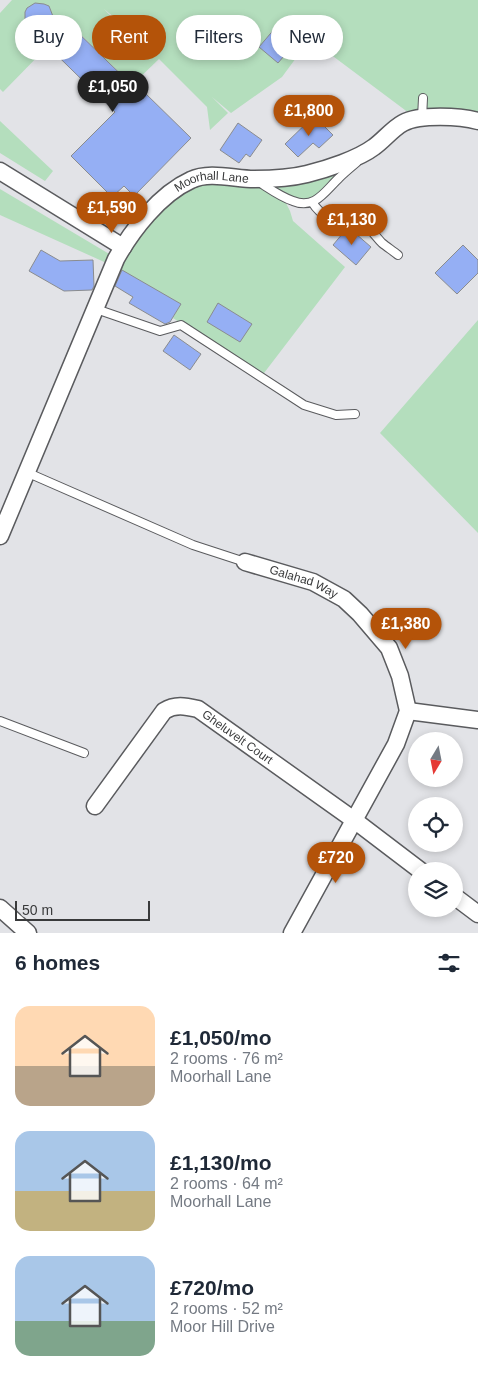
<!DOCTYPE html>
<meta charset="utf-8">
<style>
:root{--surface:#fff;--page:#f6f6f7;--text:#1f2937;--muted:#747a83;--accent:#b45309}
body{margin:0;font-family:Helvetica,sans-serif;background:var(--page);color:var(--text);height:100vh;display:flex;flex-direction:column;font-size:19px;white-space:nowrap}
*{box-sizing:border-box;margin:0}
p{font-size:16px;color:var(--muted)}
.icon{flex:none;width:28px;height:28px;fill:none;stroke:currentColor;stroke-width:2;stroke-linecap:round;stroke-linejoin:round}
.map{position:relative;height:933px;overflow:hidden}
.sheet{display:flex;flex-direction:column;background:var(--surface);flex:1}
.sheet>*{flex:none}
.banner{position:absolute;left:15px;top:15px;width:449px;height:45px;display:flex;gap:10px}
.needle{width:32px;rotate:190deg}
.buttons{position:absolute;left:408px;top:732px;display:grid;gap:10px}
.buttons a{display:grid;place-items:center;width:55px;height:55px;border-radius:50%;background:var(--surface);box-shadow:0 2px 8px #0003;font-size:25px}
.scale{position:absolute;left:15px;bottom:12px;width:135px;box-sizing:border-box;padding-left:5px;border:2px solid #393a3b;border-top:0;font-size:14px;line-height:18px;white-space:nowrap;color:#393a3b;-webkit-text-stroke:4px #e2e3e7;paint-order:stroke}
.price{position:absolute;translate:-50% -42px;padding:0 11px;border-radius:18px;background:var(--accent);color:#fff;font-size:16px;line-height:32px;filter:drop-shadow(0 1px 2px #0008)}
.price::after{content:'';position:absolute;left:50%;top:30px;width:15px;height:11px;margin-left:-8px;background:inherit;clip-path:polygon(0 0,100% 0,50% 100%)}
.price.selected{background:#222;color:#fff}
ul{padding:0;list-style:none}
li{display:flex;align-items:center;gap:15px;height:125px;padding:0 15px}
li span{display:grid;place-items:center;flex:none;width:140px;height:100px;border-radius:15px;color:#555}
li>.icon{margin-inline-start:auto}
span .icon{width:60px;height:60px;fill:#fffc;stroke-width:1}
li b{font-size:21px}
h2{display:flex;justify-content:space-between;align-items:center;height:60px;padding:0 15px;font-size:21px}
.tag{padding:0 18px;border-radius:22px;background:var(--surface);box-shadow:0 2px 8px #0003;font-size:18px;line-height:45px}
.tag.selected{background:var(--accent);color:#fff}
.map>svg:first-child{display:block}
.green{fill:#b4debd;fill-rule:evenodd}
.building{fill:#95aff4;stroke:#8a8c8f}
.lines{fill:none;stroke-linecap:round;stroke-linejoin:round}
.lane-casing{stroke:#5a5b5e;stroke-width:10}
.street-casing{stroke:#5a5b5e;stroke-width:19}
.lane{stroke:#fff;stroke-width:8}
.street{stroke:#fff;stroke-width:16}
.labels{text-anchor:middle;stroke-width:5;stroke-linejoin:round;paint-order:stroke}
.street-label{font-size:12px;fill:#393a3b;stroke:#e2e3e7}
</style>
<div class="map">
<svg width="478" height="933" viewBox="0 0 478 933">
<rect width="100%" height="100%" fill="#e2e3e7"/>
<path class="green" d="M 12,0 L 478,0 L 478,114 L 417,119 L 310,39 L 282,77 L 231,113 L 212,97 L 228,113 L 210,130 L 207,107 L 159,59 L 132,85 L 69,23 L 61,30 L 52,22 C 54,0 22,0 25,22 L 48,46 L 3,92 L 0,89 L 0,13 ZM 104,9 L 155,51 L 146,53 Z
M 0,121 L 53,171 L 45,181 L 0,153 Z
M 373,148 L 312,202 L 283,197 L 290,211 L 293,221 L 345,267 L 261,377 L 173,318 L 180,305 L 122,270 L 0,215 L 0,189 L 116,258 L 183,184 L 284,178 Z
M 478,320 L 478,533 L 380,433 Z"/>
<path class="building" d="M 35,3 L 44,4 L 49,6 L 59,32 L 68,23 L 141,94 L 144,92 L 191,138 L 134,196 L 124,186 L 112,197 L 71,156 L 115,112 L 27,26 L 25,22 L 25,12 L 27,8 Z
M 282,20 L 301,36 L 278,63 L 259,47 Z
M 314,116 L 333,135 L 319,148 L 313,143 L 298,157 L 285,144 Z
M 238,123 L 262,140 L 250,157 L 246,154 L 239,163 L 220,150 Z
M 348,227 L 371,247 L 356,265 L 333,245 Z
M 463,245 L 478,260 L 478,273 L 457,294 L 435,273 Z
M 41,250 L 60,261 L 93,260 L 94,286 L 92,290 L 64,291 L 29,271 Z
M 122,270 L 181,304 L 170,322 L 165,324 L 129,303 L 133,297 L 115,286 Z
M 218,303 L 252,324 L 240,342 L 207,322 Z
M 174,335 L 201,354 L 190,370 L 163,351 Z"/>
<g class="lines">
<g class="lane-casing">
<path id="lane" d="M 422,118 L 423,98
M 259,182 C 270,189 281,197 293,201 C 315,210 325,191 339,178 C 344,173 350,168 356,163
M 312,202 C 328,227 344,215 365,226 C 372,230 376,237 382,243 C 387,247 393,251 398,255
M 96,309 L 160,331 L 181,325 L 304,405 L 336,415 L 355,414
M 26,472 L 193,545 L 245,562
M 0,721 L 84,753"/>
</g>
<g class="street-casing">
<g id="street">
<path d="M 0,171 L 123,247"/>
<path id="s1" d="M 0,536 L 116,259 C 132,230 160,194 191,180 C 209,171 235,179 254,179 C 272,179 291,178 307,174 C 327,169 358,159 374,147 C 384,140 392,129 403,123 C 419,114 461,116 478,121"/>
<path id="s2" d="M 245,562 L 313,582 L 344,599 L 360,614 L 389,648 L 400,676 L 408,711 L 396,744 L 292,933"/>
<path d="M 408,711 L 478,720"/>
<path id="s3" d="M 95,806 L 164,711 C 175,704 185,706 198,709 L 354,820 L 421,871"/>
<path d="M 454,896 L 478,914"/>
<path d="M 0,908 L 28,933"/>
</g>
</g>
<use href="#lane" class="lane"/>
<use href="#street" class="street"/>
</g>
<g class="labels">
<g class="street-label">
<text dy="4" stroke="none"><textPath href="#s1" startOffset="431">Moorhall Lane</textPath></text>
<text dy="4" stroke="none"><textPath href="#s2" startOffset="62">Galahad Way</textPath></text>
<text dy="4" stroke="none"><textPath href="#s3" startOffset="201">Gheluvelt Court</textPath></text>
</g>
</g>
</svg>
<div class="buttons">
<a><svg class="needle" viewBox="-14 -14 28 28"><path d="M0-13l5 13h-10z" fill="#e53935"/><path d="M0 13l5-13h-10z" fill="#747a83"/></svg></a>
<a><svg class="icon" aria-label="locate" viewBox="0 0 24 24"><circle cx="12" cy="12" r="6"/><path d="M12 2v4M12 18v4M2 12h4M18 12h4"/></svg></a>
<a><svg class="icon" aria-label="layers" viewBox="0 0 24 24"><path d="M12 4l9 5-9 5-9-5zM3 14l9 5 9-5"/></svg></a>
</div>
<div class="scale">50 m</div>
<b class="price selected" style="left:113px;top:113px">£1,050</b>
<b class="price" style="left:309px;top:137px">£1,800</b>
<b class="price" style="left:112px;top:234px">£1,590</b>
<b class="price" style="left:352px;top:246px">£1,130</b>
<b class="price" style="left:406px;top:650px">£1,380</b>
<b class="price" style="left:336px;top:884px">£720</b>
<div class="banner">
<a class="tag">Buy</a>
<a class="tag selected">Rent</a>
<a class="tag">Filters</a>
<a class="tag">New</a>
</div>
</div>
<section class="sheet">
<h2>6 homes<svg class="icon" aria-label="filters" viewBox="0 0 24 24"><path d="M4 7h16M4 17h16"/><circle cx="9" cy="7" r="2"/><circle cx="15" cy="17" r="2"/></svg></h2>
<ul>
<li><span style="background:linear-gradient(#ffd9b3 60%,#b9a48a 0)"><svg class="icon" aria-label="home" viewBox="0 0 24 24"><path d="M3 11l9-7 9 7M6 9v11h12V9"/></svg></span><div><b>£1,050/mo</b><p>2 rooms · 76 m²</p><p>Moorhall Lane</p></div></li>
<li><span style="background:linear-gradient(#a9c7e8 60%,#c2b280 0)"><svg class="icon" aria-label="home" viewBox="0 0 24 24"><path d="M3 11l9-7 9 7M6 9v11h12V9"/></svg></span><div><b>£1,130/mo</b><p>2 rooms · 64 m²</p><p>Moorhall Lane</p></div></li>
<li><span style="background:linear-gradient(#a9c7e8 65%,#7fa58c 0)"><svg class="icon" aria-label="home" viewBox="0 0 24 24"><path d="M3 11l9-7 9 7M6 9v11h12V9"/></svg></span><div><b>£720/mo</b><p>2 rooms · 52 m²</p><p>Moor Hill Drive</p></div></li>
</ul>
</section>
